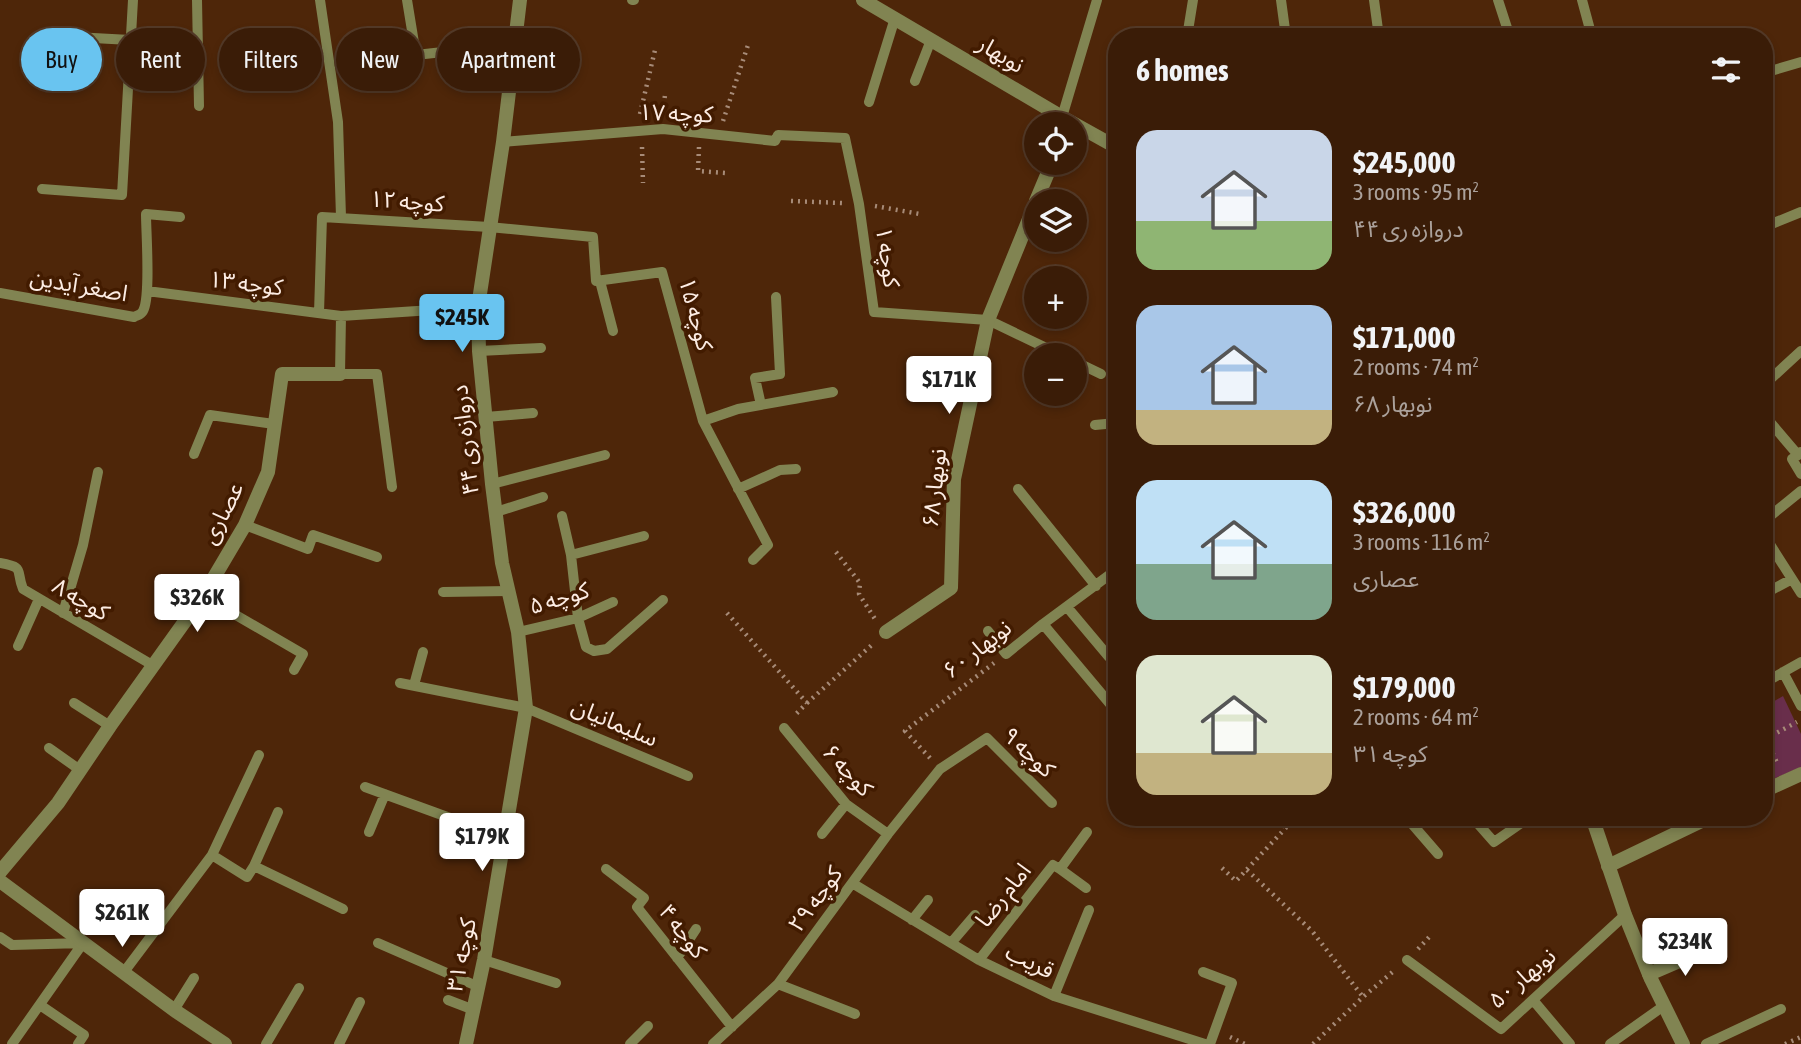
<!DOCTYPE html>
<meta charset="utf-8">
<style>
:root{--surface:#3a1c07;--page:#412511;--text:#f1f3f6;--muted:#aba19b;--line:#543a28;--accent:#69c4f0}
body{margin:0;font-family:"Asap Condensed","Noto Sans Arabic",sans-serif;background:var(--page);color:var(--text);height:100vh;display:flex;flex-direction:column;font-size:26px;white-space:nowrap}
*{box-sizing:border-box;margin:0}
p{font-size:23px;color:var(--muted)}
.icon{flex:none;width:38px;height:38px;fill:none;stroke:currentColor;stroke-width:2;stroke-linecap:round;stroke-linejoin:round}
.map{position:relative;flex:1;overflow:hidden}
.side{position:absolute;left:1108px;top:28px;width:665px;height:798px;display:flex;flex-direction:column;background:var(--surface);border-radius:28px;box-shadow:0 4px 10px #0003,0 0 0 2px var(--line)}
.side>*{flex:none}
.top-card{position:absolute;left:21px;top:28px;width:665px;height:63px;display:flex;gap:14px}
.fabs{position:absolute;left:1024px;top:112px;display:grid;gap:14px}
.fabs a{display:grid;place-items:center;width:63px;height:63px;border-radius:50%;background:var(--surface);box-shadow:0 4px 10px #0003,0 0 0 2px var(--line);font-size:35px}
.price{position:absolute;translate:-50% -60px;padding:0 16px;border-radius:7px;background:#fff;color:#222;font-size:23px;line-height:46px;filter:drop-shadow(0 2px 4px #0008)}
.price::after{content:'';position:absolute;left:50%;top:42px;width:21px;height:16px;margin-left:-10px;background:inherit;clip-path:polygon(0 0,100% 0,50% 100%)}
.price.active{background:var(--accent);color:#111}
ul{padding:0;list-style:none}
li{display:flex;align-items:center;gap:21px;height:175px;padding:0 28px}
li span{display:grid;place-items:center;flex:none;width:196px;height:140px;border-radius:21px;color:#555}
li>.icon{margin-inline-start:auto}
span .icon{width:84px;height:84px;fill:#fffc;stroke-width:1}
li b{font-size:30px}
h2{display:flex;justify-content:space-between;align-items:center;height:84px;padding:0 28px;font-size:30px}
.tag{padding:0 24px;border-radius:32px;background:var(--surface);box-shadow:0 4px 10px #0003,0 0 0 2px var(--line);font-size:24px;line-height:63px}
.tag.active{background:var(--accent);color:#111}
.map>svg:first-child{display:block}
.green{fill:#692e4b}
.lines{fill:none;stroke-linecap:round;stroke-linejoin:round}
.path{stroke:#a78b78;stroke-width:4.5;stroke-dasharray:2 5;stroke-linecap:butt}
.service{stroke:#818452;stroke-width:10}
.minor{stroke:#818452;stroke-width:14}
.tertiary{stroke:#818452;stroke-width:14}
.labels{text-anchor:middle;stroke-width:7;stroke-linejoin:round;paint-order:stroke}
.street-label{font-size:23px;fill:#fcece3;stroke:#421b00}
</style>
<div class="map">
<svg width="1801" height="1044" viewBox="0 0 1801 1044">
<rect width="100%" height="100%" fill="#4e2609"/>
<path class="green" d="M 1783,696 L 1801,734 L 1801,767 L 1764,783 L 1764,707 Z"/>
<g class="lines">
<path class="path" d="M 663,112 L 665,95
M 640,114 L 655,50
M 723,121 L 748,45
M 642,147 L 643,183
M 699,147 L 698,171 L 725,173
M 791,201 L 842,203
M 875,206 L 920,214
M 836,552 L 860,583 L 859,594 L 875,619
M 727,613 L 807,703 L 794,716
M 807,703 L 874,643
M 1764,734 L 1778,765
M 1765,739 L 1797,722
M 930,758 L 905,731 L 994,663
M 1272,817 L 1285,827
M 1222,868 L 1236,881 L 1296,817
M 1247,870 L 1312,931 L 1363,997
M 1418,949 L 1432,934
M 1230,1037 L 1245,1044
M 1313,1044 L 1363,997 L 1396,969
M 1785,1044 L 1801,1037"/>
<path class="service" d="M 197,0 L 199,106
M 320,0 L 338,122 L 341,217
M 407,0 L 416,55 L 515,44
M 632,0 L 634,0
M 1281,0 L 1286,37
M 1374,0 L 1379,37
M 1498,0 L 1510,37
M 1582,0 L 1592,37
M 75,37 L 130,40
M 1187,37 L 1193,0
M 1764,73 L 1801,62
M 915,81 L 931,40
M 869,102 L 895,18
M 1062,117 L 1097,0
M 503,142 L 663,129 L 775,141 L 778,135 L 845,138 L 859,204 L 874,312 L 988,320 L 1061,355
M 42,189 L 122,195 L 133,0
M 1764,227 L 1801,212
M 600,281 L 613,331
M 147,291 L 341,316 L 478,307
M 0,293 L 134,317 C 138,315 141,315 143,311 C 151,297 146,233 146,214 L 180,217
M 319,313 L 322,217 L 489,227 L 593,237 L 596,281 L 662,272 L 703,421 L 768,545 L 753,560
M 341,316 L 340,374 L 377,374 L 392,487
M 479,351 L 541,348
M 1074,361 L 1101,374
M 1764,385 L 1801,351
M 761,405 L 755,378 L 780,374 L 776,297
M 1764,415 L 1798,455 L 1801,452
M 486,417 L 533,413
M 703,421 L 738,409 L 833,392
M 1095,425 L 1116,423
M 194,454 L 210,415 L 274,424
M 1798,455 L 1792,459 L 1801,474
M 492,484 L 605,455
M 738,489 L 780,470 L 796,469
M 1018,489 L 1096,586
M 496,512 L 543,497
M 562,516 L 571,555 L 578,618 L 586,647 L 594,651 L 607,649 L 663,600
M 1764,521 L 1801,491
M 245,525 L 308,549 L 313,535 L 377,557
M 1764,535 L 1801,593
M 571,555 L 644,536
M 0,563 C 26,568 15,569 23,589 L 154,666
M 443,592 L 509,591
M 1764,594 L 1792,579
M 203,596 L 303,654 L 294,670
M 1067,607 L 1109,657
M 63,613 L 83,545 L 98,472
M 1043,624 L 1116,711
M 988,631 L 1006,654 L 1043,624 L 1116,570
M 518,632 L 578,618 L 613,602
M 18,646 L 39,599
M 1783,672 L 1801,706
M 400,683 L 526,708 L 688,776
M 1764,683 L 1801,662
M 414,685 L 423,652
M 74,703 L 110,726
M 784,728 L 846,804 L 888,834
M 49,748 L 80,770
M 365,787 L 505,838
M 1406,817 L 1438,854
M 1472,817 L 1494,842 L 1530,817
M 369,832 L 385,794
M 822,834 L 846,804
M 212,855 L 247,877 L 254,866 L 278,812
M 254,866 L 343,909
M 606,869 L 644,898 L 637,907 L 732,1027
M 1060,869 L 1086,888
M 852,883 L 979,960 L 1054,996 L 1205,1044
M 912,920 L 928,900
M 0,937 L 12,945 L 83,943
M 378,943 L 479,987
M 951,943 L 975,915
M 677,958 L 696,929
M 484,960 L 556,983
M 979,960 L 1053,865 L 1060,869 L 1087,832
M 1407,960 L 1501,1029 L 1625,915
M 124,972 L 212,855 L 259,755
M 1203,972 L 1232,983 L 1210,1044
M 778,984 L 855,1014
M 1054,996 L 1089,910
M 448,1000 L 474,1010
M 1533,1000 L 1570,1044
M 40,1005 L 84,1035 L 78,1044
M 174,1010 L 194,978
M 12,1044 L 83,943
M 266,1044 L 299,988
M 339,1044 L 360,1002
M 630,1044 L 648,1026
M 713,1044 L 778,984 L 888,834 L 940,769 L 987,738 L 1052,803
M 1610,1044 L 1665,1005
M 1706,1044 L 1781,1009"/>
<path class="minor" d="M 1036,201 L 1052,163
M 886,632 L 951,588 L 954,479 L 988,320 L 1036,202
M 1764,791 L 1801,774
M 1608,866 L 1710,817
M 0,872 L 58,803 L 110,726 L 203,596 L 245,525 L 268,472 L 282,374 L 340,374
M 0,881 L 174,1010 L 225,1044
M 1649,974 L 1707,949
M 466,1044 L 484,960 L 526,708 L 518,632 L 502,563 L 492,484 L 479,351 L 478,307 L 503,142 L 520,0"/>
<path class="tertiary" d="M 863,0 L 1062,117 L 1116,147
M 1592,817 L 1625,915 L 1651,979 L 1683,1044"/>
</g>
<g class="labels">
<g class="street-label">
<text transform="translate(1001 54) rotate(31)" y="8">نوبهار</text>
<text transform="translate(676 113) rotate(2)" y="8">کوچه ۱۷</text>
<text transform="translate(407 201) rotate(4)" y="8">کوچه ۱۲</text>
<text transform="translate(888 257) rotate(82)" y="8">کوچه ۱</text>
<text transform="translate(246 283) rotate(7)" y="8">کوچه ۱۳</text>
<text transform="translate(79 285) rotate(10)" y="8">اصغر آیدین</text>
<text transform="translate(696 314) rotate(75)" y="8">کوچه ۱۵</text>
<text transform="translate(465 440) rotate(-96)" y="8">دروازه ری ۴۴</text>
<text transform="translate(934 488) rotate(-84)" y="8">نوبهار ۶۸</text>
<text transform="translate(222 513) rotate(-63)" y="8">عصاری</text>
<text transform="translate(559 598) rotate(-17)" y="8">کوچه ۵</text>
<text transform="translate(81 599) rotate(30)" y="8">کوچه ۸</text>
<text transform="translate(977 649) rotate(-38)" y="8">نوبهار ۶۰</text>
<text transform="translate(615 722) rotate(23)" y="8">سلیمانیان</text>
<text transform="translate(1029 752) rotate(43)" y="8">کوچه ۹</text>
<text transform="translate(848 770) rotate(47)" y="8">کوچه ۶</text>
<text transform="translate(1003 895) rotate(-52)" y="8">امام رضا</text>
<text transform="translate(815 899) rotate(-54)" y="8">کوچه ۲۹</text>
<text transform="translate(683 931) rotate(52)" y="8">کوچه ۴</text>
<text transform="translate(461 955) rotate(-79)" y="8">کوچه ۳۱</text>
<text transform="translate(1030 961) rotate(26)" y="8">قریب</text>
<text transform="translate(1522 978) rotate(-40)" y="8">نوبهار ۵۰</text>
</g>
</g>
</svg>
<div class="fabs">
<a><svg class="icon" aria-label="locate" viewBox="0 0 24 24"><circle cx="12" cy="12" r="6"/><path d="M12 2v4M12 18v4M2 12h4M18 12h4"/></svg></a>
<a><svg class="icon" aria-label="layers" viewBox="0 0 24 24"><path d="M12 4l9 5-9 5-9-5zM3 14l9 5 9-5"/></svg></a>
<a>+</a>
<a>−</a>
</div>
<b class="price active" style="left:462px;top:354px">$245K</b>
<b class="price" style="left:949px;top:416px">$171K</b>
<b class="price" style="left:197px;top:634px">$326K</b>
<b class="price" style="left:482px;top:873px">$179K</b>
<b class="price" style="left:122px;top:949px">$261K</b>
<b class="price" style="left:1685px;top:978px">$234K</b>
<div class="top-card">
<a class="tag active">Buy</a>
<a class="tag">Rent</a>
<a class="tag">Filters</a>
<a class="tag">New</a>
<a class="tag">Apartment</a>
</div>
<section class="side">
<h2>6 homes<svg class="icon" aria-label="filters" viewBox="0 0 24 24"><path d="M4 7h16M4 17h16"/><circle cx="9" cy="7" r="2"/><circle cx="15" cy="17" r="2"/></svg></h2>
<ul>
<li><span style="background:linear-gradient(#c9d6e8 65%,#8fb573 0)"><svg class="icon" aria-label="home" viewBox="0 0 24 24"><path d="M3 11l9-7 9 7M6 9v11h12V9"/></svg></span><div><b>$245,000</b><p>3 rooms · 95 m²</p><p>دروازه ری ۴۴</p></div></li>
<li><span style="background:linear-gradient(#a9c7e8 75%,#c2b280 0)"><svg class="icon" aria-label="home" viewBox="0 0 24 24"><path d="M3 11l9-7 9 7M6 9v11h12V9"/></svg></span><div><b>$171,000</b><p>2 rooms · 74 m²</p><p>نوبهار ۶۸</p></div></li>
<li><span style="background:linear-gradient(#bfe0f5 60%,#7fa58c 0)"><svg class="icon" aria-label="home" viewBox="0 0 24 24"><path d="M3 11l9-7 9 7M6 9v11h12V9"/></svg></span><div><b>$326,000</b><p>3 rooms · 116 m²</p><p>عصاری</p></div></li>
<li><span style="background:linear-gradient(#dfe7d0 70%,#c2b280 0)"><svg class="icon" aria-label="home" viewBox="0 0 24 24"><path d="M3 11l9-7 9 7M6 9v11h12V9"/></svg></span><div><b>$179,000</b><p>2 rooms · 64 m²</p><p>کوچه ۳۱</p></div></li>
</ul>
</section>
</div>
